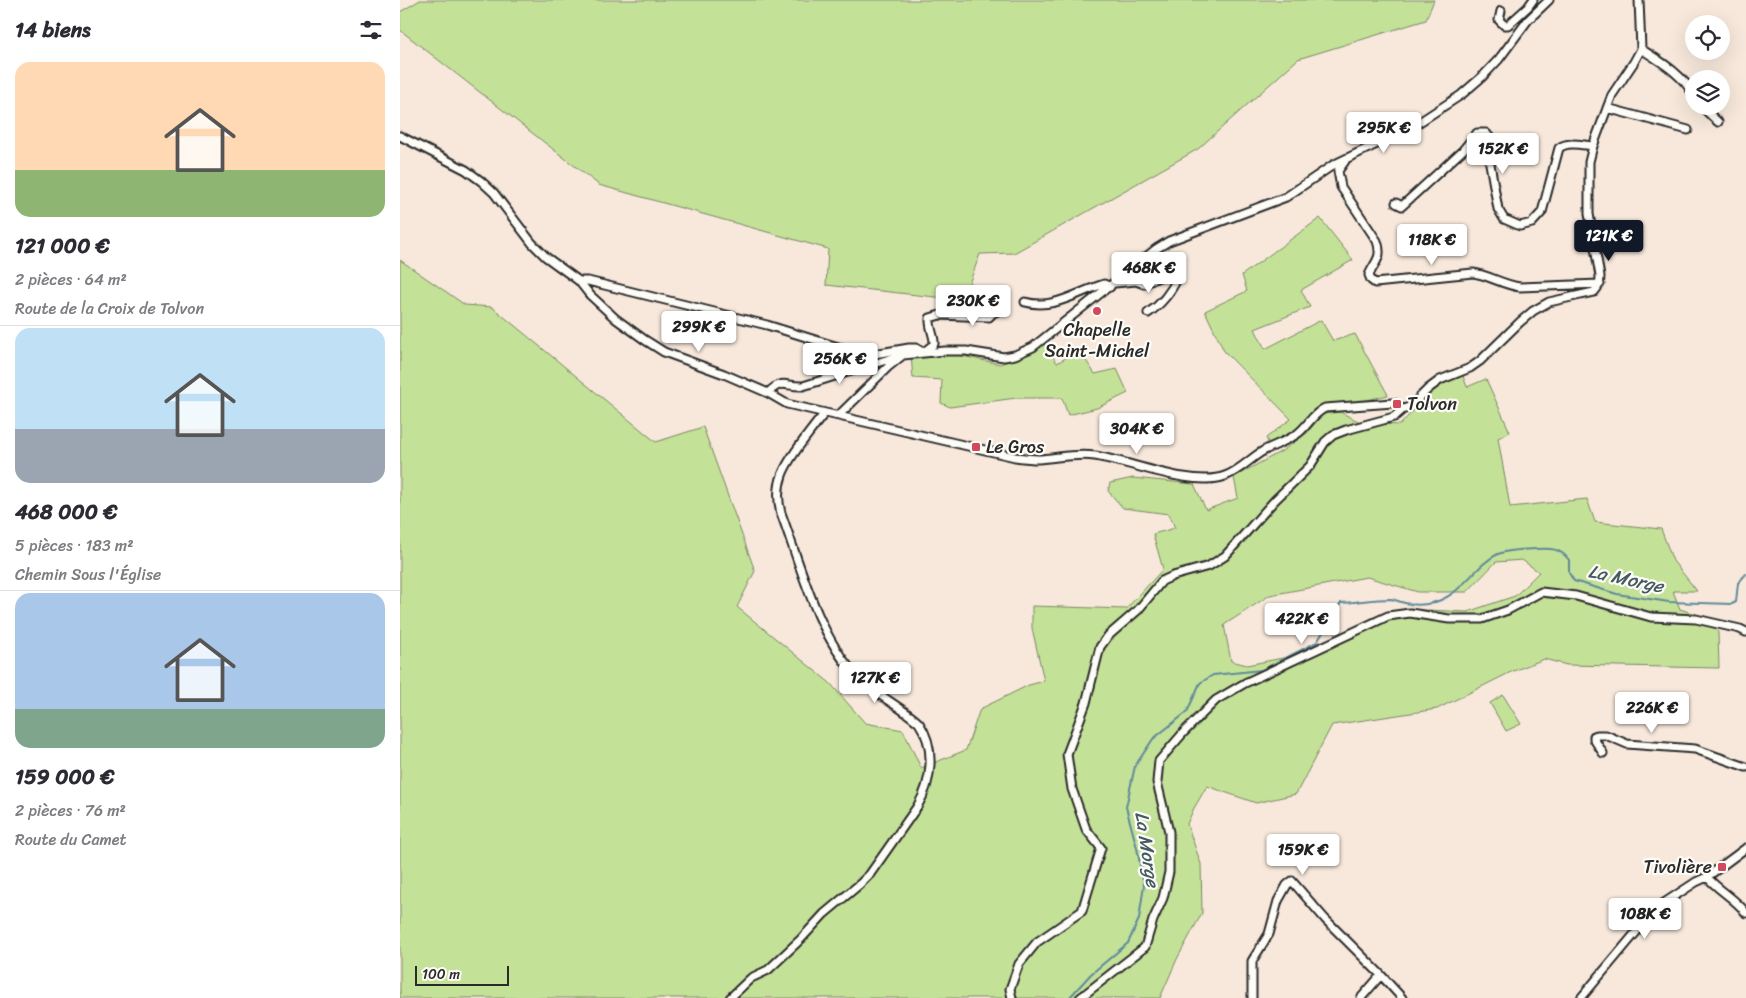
<!DOCTYPE html>
<html lang="fr">
<meta charset="utf-8">
<style>
:root{--surface:#fff;--page:#f2f2f3;--text:#2b2b33;--muted:#7c7c81;--line:#e1e1e2;--accent:#111827}
body{margin:0;font-family:Sriracha,sans-serif;background:var(--page);color:var(--text);height:100vh;display:flex;flex-direction:column;font-size:19px;white-space:nowrap}
*{box-sizing:border-box;margin:0}
p{font-size:16px;color:var(--muted)}
.icon{flex:none;width:28px;height:28px;fill:none;stroke:currentColor;stroke-width:2;stroke-linecap:round;stroke-linejoin:round}
.map{position:relative;flex:1;overflow:hidden}
.details{display:flex;flex-direction:column;background:var(--surface);width:400px}
.details>*{flex:none}
.tools{position:absolute;left:1285px;top:15px;display:grid;gap:10px}
.tools a{display:grid;place-items:center;width:45px;height:45px;border-radius:50%;background:var(--surface);box-shadow:0 5px 20px #0002;font-size:25px}
.scale{position:absolute;left:15px;bottom:12px;width:94px;box-sizing:border-box;padding-left:5px;border:2px solid #2b2b2b;border-top:0;font-size:14px;line-height:18px;white-space:nowrap;color:#2b2b2b;-webkit-text-stroke:4px #fdfcf7;paint-order:stroke}
.price{position:absolute;translate:-50% -42px;padding:0 11px;border-radius:5px;background:#fff;color:#222;font-size:16px;line-height:32px;filter:drop-shadow(0 1px 2px #0008)}
.price::after{content:'';position:absolute;left:50%;top:30px;width:15px;height:11px;margin-left:-8px;background:inherit;clip-path:polygon(0 0,100% 0,50% 100%)}
.price.selected{background:var(--accent);color:#fff}
ul{padding:0;list-style:none}
li{display:grid;align-content:center;gap:10px;height:265px;padding:0 15px}
li+li{border-top:1px solid var(--line)}
li span{display:grid;place-items:center;height:155px;border-radius:15px;color:#555}
li>.icon{margin-inline-start:auto}
span .icon{width:90px;height:90px;fill:#fffc;stroke-width:1}
li b{font-size:21px}
h2{display:flex;justify-content:space-between;align-items:center;height:60px;padding:0 15px;font-size:21px}
main{display:flex;flex:1;min-height:0}
.map>svg:first-child{display:block}
.green{fill:#c4e198;stroke:#788662;fill-rule:evenodd}
.lines{fill:none;stroke-linecap:round;stroke-linejoin:round}
.stream{stroke:#60899a;stroke-width:2}
.minor-casing{stroke:#2b2b2b;stroke-width:11}
.minor{stroke:#fdfcf7;stroke-width:7}
.poi-dot{fill:#d1495b;stroke:#fdfcf7;stroke-width:2}
.labels{text-anchor:middle;stroke-width:4.5;stroke-linejoin:round;paint-order:stroke}
.poi-label{font-size:18px;fill:#2b2b2b;stroke:#fdfcf7;text-anchor:start}
.water-label{font-size:19px;font-style:italic;fill:#455a62;stroke:#fdfcf7}
</style>
<main>
<section class="details">
<h2>14 biens<svg class="icon" aria-label="filters" viewBox="0 0 24 24"><path d="M4 7h16M4 17h16"/><circle cx="9" cy="7" r="2"/><circle cx="15" cy="17" r="2"/></svg></h2>
<ul>
<li><span style="background:linear-gradient(#ffd9b3 70%,#8fb573 0)"><svg class="icon" aria-label="home" viewBox="0 0 24 24"><path d="M3 11l9-7 9 7M6 9v11h12V9"/></svg></span><div><b>121 000 €</b><p>2 pièces · 64 m²</p><p>Route de la Croix de Tolvon</p></div></li>
<li><span style="background:linear-gradient(#bfe0f5 65%,#9aa5b1 0)"><svg class="icon" aria-label="home" viewBox="0 0 24 24"><path d="M3 11l9-7 9 7M6 9v11h12V9"/></svg></span><div><b>468 000 €</b><p>5 pièces · 183 m²</p><p>Chemin Sous l'Église</p></div></li>
<li><span style="background:linear-gradient(#a9c7e8 75%,#7fa58c 0)"><svg class="icon" aria-label="home" viewBox="0 0 24 24"><path d="M3 11l9-7 9 7M6 9v11h12V9"/></svg></span><div><b>159 000 €</b><p>2 pièces · 76 m²</p><p>Route du Camet</p></div></li>
</ul>
</section>
<div class="map">
<svg width="1346" height="998" viewBox="0 0 1346 998">
<rect width="100%" height="100%" fill="#f7e8db"/>
<filter id="ink" filterUnits="userSpaceOnUse"><feTurbulence type="fractalNoise" baseFrequency=".02" numOctaves="2"/><feDisplacementMap in="SourceGraphic" scale="10" xChannelSelector="R" yChannelSelector="G"/><feConvolveMatrix kernelMatrix="1 2 1 2 8 2 1 2 1" color-interpolation-filters="sRGB"/></filter>
<g filter="url(#ink)">
<path class="green" d="M 20,0 L 1034,0 L 1026,20 L 898,59 L 798,149 L 614,253 L 580,254 L 563,300 L 426,285 L 428,249 L 199,185 L 0,30 L 0,12 Z
M 920,218 L 953,260 L 901,290 L 910,307 L 855,329 L 865,349 L 921,320 L 933,341 L 955,334 L 988,395 L 963,401 L 922,405 L 894,432 L 869,444 L 866,438 L 891,419 L 824,351 L 805,311 L 847,291 L 842,275 Z
M 0,260 L 65,305 L 92,307 L 256,442 L 303,427 L 355,571 L 337,607 L 430,683 L 465,723 L 503,730 L 521,768 L 566,750 L 580,709 L 629,685 L 644,681 L 632,628 L 632,606 L 726,609 L 763,569 L 753,534 L 775,528 L 769,514 L 723,508 L 708,491 L 710,483 L 733,478 L 794,484 L 806,510 L 838,498 L 834,477 L 882,451 L 907,433 L 923,414 L 940,412 L 962,423 L 1000,425 L 1035,387 L 1063,376 L 1067,387 L 1086,379 L 1110,432 L 1098,438 L 1110,507 L 1187,499 L 1195,522 L 1261,529 L 1273,561 L 1297,591 L 1273,591 L 1280,609 L 1307,618 L 1318,632 L 1319,668 L 1167,665 L 1144,659 L 1111,672 L 1037,709 L 932,725 L 896,794 L 856,803 L 807,786 L 794,808 L 787,824 L 801,864 L 802,913 L 777,959 L 760,998 L 0,998 ZM 1122,560 L 1139,572 L 1115,596 L 1067,612 L 1028,610 L 974,617 L 903,654 L 847,665 L 831,661 L 824,625 L 870,595 L 967,577 L 1018,592 L 1067,592 L 1096,562 Z
M 644,343 L 657,363 L 679,350 L 695,374 L 717,369 L 728,393 L 697,408 L 668,415 L 662,398 L 616,398 L 550,407 L 541,403 L 542,380 L 513,378 L 510,345 L 600,364 L 625,355 Z
M 1103,695 L 1121,724 L 1106,731 L 1090,703 Z"/>
<g class="lines">
<path class="stream" d="M 669,998 L 691,974 L 728,943 L 739,919 L 744,885 L 737,848 L 726,807 L 735,766 L 753,739 L 787,712 L 800,683 L 813,675 L 862,670 L 917,642 L 941,603 C 957,602 974,599 991,599 C 996,600 1000,602 1005,603 C 1013,605 1024,605 1032,603 C 1062,596 1073,566 1098,554 C 1111,549 1123,550 1136,549 C 1151,548 1160,548 1169,560 L 1169,573 L 1174,581 L 1217,594 L 1269,602 L 1332,604 L 1336,602 L 1338,583 L 1346,574"/>
<g class="minor-casing">
<path id="minor" d="M 1101,11 L 1099,20 L 1104,25 L 1108,25 L 1128,7 L 1133,0
M 1241,49 C 1260,61 1284,75 1294,96
M 1301,106 L 1318,122
M 1207,108 L 1288,130
M 0,136 L 66,170 L 81,181 L 94,193 L 132,243 L 146,257 L 179,281 L 190,295 L 216,319 L 245,340 L 264,352 L 324,374 L 368,393 L 387,404 L 615,457 C 623,458 631,459 638,459 C 657,458 676,453 695,456 C 729,461 793,488 825,476 C 839,471 851,458 863,451 C 874,445 887,441 897,434 C 908,426 912,414 925,408 L 993,403 L 997,404 L 1002,410
M 945,161 L 938,171 L 941,187 L 977,241 C 983,258 975,261 969,275 L 971,280 L 975,283 L 1073,273 C 1089,275 1103,285 1120,287 L 1200,284
M 996,203 L 1002,206 L 1063,150 L 1077,133 L 1086,133 L 1091,139 L 1089,158 L 1098,209 L 1104,219 L 1120,226 L 1132,223 L 1142,212 L 1159,148 C 1168,141 1182,145 1193,146
M 179,281 L 188,281 L 367,325 L 451,351 L 474,354 L 509,348 L 516,348 L 523,352
M 715,283 L 736,281 L 744,284 L 775,269 L 778,277 C 771,292 762,304 748,313
M 625,302 C 654,310 677,292 704,284 L 710,287
M 524,352 L 534,344 C 535,337 529,328 530,318 L 540,315 L 589,317 L 593,313 L 600,310
M 368,393 C 383,378 385,387 403,386 L 499,356
M 439,415 L 488,367 L 503,355 L 545,351 L 566,351 L 604,357 L 615,355 L 633,347 L 756,249 L 769,241 L 886,197 L 933,165 L 1012,127 L 1061,95 L 1083,76 L 1099,59 L 1128,20 L 1149,0
M 1203,753 L 1194,739 L 1194,736 L 1197,735 L 1206,735 L 1227,744 L 1295,749 L 1346,767
M 1307,877 C 1319,891 1336,899 1346,913
M 330,998 L 351,978 L 368,970 L 401,939 L 424,914 L 460,884 L 470,874 L 517,807 C 532,782 536,748 519,723 C 499,705 474,694 456,675 C 418,636 400,564 381,513 C 373,483 385,465 403,441 C 410,432 417,422 425,413
M 612,998 L 610,989 L 619,964 L 637,942 L 682,911 L 701,848 L 686,829 L 672,789 L 667,754 L 686,703 L 700,647 L 708,636 L 738,610 L 762,581 L 773,576 L 809,566 L 825,556 L 875,500 L 910,466 L 925,442 L 933,435 L 946,430 L 994,417 L 1002,410 L 1011,406 L 1028,389 L 1040,380 L 1070,368 L 1080,361 L 1120,322 L 1133,311 L 1149,302 L 1194,292 C 1199,287 1200,283 1200,276 L 1189,214 L 1189,162 L 1193,146 L 1212,95 L 1234,62 L 1241,49 L 1239,0
M 680,998 L 745,947 L 753,920 L 763,898 L 769,872 L 769,832 L 757,782 L 759,761 L 784,732 L 816,700 L 845,683 L 988,616 L 1010,613 L 1049,619 L 1082,619 L 1108,610 L 1141,592 L 1176,596 L 1251,617 L 1296,619 L 1340,629 L 1346,632
M 852,998 L 852,961 L 869,934 L 878,901 L 887,885 L 892,881 L 925,919 L 981,975 L 1002,998
M 961,998 L 981,975
M 1181,998 L 1253,912 L 1264,903 L 1296,882 L 1307,877 L 1346,848"/>
</g>
<use href="#minor" class="minor"/>
</g>
</g>
<g class="poi-dot">
<circle cx="697" cy="311" r="5"/>
<rect x="992" y="399" width="10" height="10" rx="2.5"/>
<rect x="571" y="442" width="10" height="10" rx="2.5"/>
<rect x="1317" y="862" width="10" height="10" rx="2.5"/>
</g>
<g class="labels">
<g class="poi-label">
<text x="697" y="336" text-anchor="middle">Chapelle<tspan x="697" dy="21">Saint-Michel</tspan></text>
<text x="1007" y="410">Tolvon</text>
<text x="586" y="453">Le Gros</text>
<text x="1312" y="873" text-anchor="end">Tivolière</text>
</g>
<g class="water-label">
<text transform="translate(1226 578) rotate(12)" y="7">La Morge</text>
<text transform="translate(748 849) rotate(81)" y="7">La Morge</text>
</g>
</g>
</svg>
<div class="tools">
<a><svg class="icon" aria-label="locate" viewBox="0 0 24 24"><circle cx="12" cy="12" r="6"/><path d="M12 2v4M12 18v4M2 12h4M18 12h4"/></svg></a>
<a><svg class="icon" aria-label="layers" viewBox="0 0 24 24"><path d="M12 4l9 5-9 5-9-5zM3 14l9 5 9-5"/></svg></a>
</div>
<div class="scale">100 m</div>
<b class="price" style="left:984px;top:154px">295K €</b>
<b class="price" style="left:1103px;top:175px">152K €</b>
<b class="price selected" style="left:1209px;top:262px">121K €</b>
<b class="price" style="left:1032px;top:266px">118K €</b>
<b class="price" style="left:749px;top:294px">468K €</b>
<b class="price" style="left:573px;top:327px">230K €</b>
<b class="price" style="left:299px;top:353px">299K €</b>
<b class="price" style="left:440px;top:385px">256K €</b>
<b class="price" style="left:737px;top:455px">304K €</b>
<b class="price" style="left:902px;top:645px">422K €</b>
<b class="price" style="left:475px;top:704px">127K €</b>
<b class="price" style="left:1252px;top:734px">226K €</b>
<b class="price" style="left:903px;top:876px">159K €</b>
<b class="price" style="left:1245px;top:940px">108K €</b>
</div>
</main>
